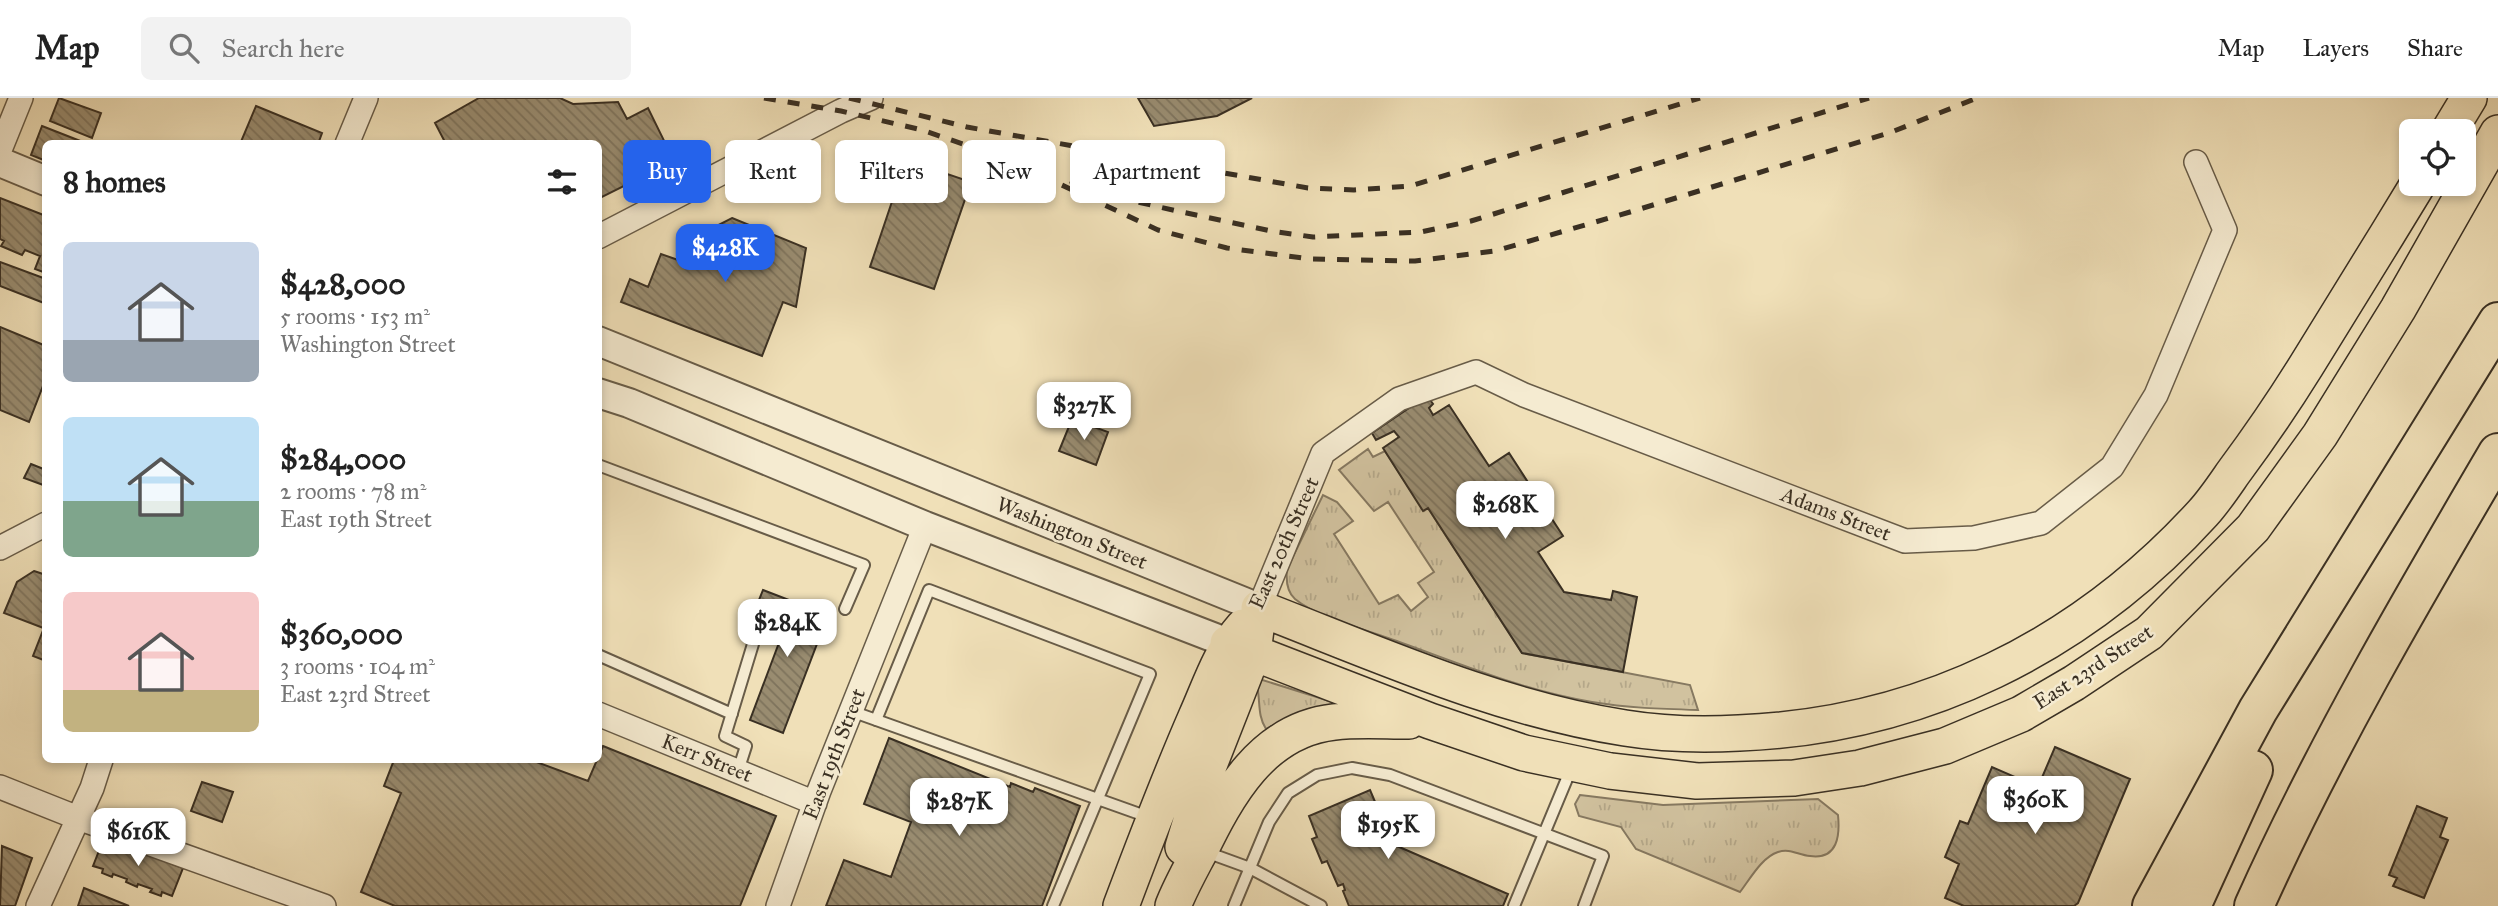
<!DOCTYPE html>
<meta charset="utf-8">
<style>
:root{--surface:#fff;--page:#f2f2f2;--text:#222;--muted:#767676;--line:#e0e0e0;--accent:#2563eb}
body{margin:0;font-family:"IM FELL Great Primer",serif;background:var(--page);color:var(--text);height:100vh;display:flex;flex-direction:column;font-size:26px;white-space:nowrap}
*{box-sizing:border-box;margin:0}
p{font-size:23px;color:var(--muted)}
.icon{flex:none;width:38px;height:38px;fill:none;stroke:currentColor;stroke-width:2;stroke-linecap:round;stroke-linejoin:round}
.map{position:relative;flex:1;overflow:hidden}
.drawer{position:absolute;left:42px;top:42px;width:560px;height:623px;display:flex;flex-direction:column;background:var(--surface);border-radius:10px;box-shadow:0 4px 10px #0003}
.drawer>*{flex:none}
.hud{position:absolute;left:623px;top:42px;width:665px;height:63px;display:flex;gap:14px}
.buttons{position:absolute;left:2399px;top:21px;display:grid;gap:14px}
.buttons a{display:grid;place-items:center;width:77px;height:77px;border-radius:10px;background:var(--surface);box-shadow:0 4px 10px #0003;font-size:35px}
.price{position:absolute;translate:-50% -60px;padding:0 16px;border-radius:14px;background:#fff;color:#222;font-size:23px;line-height:46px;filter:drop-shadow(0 2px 4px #0008)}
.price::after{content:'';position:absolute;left:50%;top:42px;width:21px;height:16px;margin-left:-10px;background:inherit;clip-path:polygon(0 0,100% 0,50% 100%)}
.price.on{background:var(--accent);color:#fff}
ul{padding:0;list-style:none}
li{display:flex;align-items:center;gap:21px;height:175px;padding:0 21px}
li span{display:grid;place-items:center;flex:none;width:196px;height:140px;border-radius:10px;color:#555}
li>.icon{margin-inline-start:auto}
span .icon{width:84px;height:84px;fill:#fffc;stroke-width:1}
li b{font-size:30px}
h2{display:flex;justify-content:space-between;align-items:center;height:84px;padding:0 21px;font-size:30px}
.pill{padding:0 24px;border-radius:10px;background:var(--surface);box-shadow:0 4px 10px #0003;font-size:24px;line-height:63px}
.pill.on{background:var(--accent);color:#fff}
header{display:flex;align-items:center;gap:42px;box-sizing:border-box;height:98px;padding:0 35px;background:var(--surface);border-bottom:2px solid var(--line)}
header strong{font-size:33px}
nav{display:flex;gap:38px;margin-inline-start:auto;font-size:24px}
.search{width:490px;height:63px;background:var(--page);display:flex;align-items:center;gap:18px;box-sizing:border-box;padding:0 24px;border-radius:10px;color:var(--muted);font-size:26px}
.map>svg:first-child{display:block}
.grass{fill:url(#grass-tufts);stroke:#867961;stroke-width:2}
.building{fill:url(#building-back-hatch);stroke:#3a3023;stroke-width:2}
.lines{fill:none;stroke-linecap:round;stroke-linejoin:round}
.service-casing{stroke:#685c48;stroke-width:14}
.minor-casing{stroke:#685c48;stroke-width:26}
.tertiary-casing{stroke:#685c48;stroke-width:32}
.primary-casing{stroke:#3a3023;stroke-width:38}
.motorway-casing{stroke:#3a3023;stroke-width:42}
.service{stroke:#f5ebd1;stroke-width:10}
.minor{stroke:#f5ebd1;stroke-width:23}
.tertiary{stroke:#f5ebd1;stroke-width:28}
.primary{stroke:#f0e0b8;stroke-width:35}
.motorway{stroke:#f0e0b8;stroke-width:38}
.rail{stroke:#3a3023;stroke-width:5;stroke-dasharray:12 12;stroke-linecap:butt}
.labels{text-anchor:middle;stroke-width:5;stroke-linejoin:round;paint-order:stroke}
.street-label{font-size:21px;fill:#3a3023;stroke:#f5ebd1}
</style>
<header>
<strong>Map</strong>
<div class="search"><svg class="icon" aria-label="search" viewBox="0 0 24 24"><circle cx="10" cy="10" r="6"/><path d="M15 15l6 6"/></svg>Search here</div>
<nav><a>Map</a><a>Layers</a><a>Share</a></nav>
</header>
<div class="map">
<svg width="2498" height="808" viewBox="0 0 2498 808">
<defs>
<pattern id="grass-tufts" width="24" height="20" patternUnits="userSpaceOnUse" patternTransform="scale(1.75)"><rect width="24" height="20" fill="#d1c29f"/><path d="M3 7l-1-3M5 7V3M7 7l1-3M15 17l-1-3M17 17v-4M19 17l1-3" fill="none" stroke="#b4a789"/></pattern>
<pattern id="building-back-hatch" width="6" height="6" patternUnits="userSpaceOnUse" patternTransform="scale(1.75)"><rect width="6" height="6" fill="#998c70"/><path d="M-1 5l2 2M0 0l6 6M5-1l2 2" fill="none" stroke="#7e735c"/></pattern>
</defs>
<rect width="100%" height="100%" fill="#f0e0b8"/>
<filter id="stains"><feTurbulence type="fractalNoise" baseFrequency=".00286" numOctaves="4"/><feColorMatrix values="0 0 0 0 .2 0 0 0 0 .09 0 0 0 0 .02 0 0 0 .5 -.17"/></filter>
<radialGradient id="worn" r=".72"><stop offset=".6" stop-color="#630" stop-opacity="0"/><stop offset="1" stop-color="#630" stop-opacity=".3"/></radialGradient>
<path class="grass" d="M 1368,351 L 1373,359 L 1385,353 L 1424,413 L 1428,410 L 1522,555 L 1690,587 L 1698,612 C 1662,611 1627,610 1592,604 C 1523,593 1454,563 1388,540 C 1363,531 1315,518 1295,501 C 1287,494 1286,481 1287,471 L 1323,397 L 1337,404 L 1353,423 L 1334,436 L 1379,506 L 1398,497 L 1411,513 L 1428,499 L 1418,485 L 1434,474 L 1388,404 L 1374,413 L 1339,372 Z
M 1253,579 L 1339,606 L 1309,611 L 1266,631 C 1255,614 1263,596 1253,579 Z
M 1580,697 L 1663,707 L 1818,701 L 1838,717 C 1840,737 1838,762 1810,758 C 1798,757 1790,750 1778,754 C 1762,759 1750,781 1740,794 L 1636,751 L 1621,729 L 1579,718 L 1575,706 Z"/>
<path class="building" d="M 59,0 L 101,15 L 92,40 L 50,23 Z
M 479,0 L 560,0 L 573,6 L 618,4 L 627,21 L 648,10 L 674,63 L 598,101 L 598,46 L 446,46 L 435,25 Z
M 1138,0 L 1252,0 L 1217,18 L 1154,28 Z
M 256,8 L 322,35 L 318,46 L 240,46 Z
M 42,28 L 88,46 L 46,46 L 46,63 L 31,57 Z
M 906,62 L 971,84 L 934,191 L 870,169 Z
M 0,100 L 46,118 L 46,175 L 35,171 L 40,158 L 25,152 L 22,157 L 1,148 L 4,143 L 0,141 Z
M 732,120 L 806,150 L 796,209 L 783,204 L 762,258 L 621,204 L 630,181 L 648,189 L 661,156 L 678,162 L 685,144 Z
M 0,164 L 46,181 L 44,205 L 0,188 Z
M 0,229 L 46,248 L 46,280 L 29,324 L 0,312 Z
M 1427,298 L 1433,306 L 1429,310 L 1433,317 L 1449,307 L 1489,368 L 1509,355 L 1563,438 L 1538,454 L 1564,494 L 1611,502 L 1613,493 L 1637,499 L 1623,574 L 1522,555 L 1428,410 L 1423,413 L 1383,350 L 1399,339 L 1394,333 L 1376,342 L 1372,335 Z
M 1072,321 L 1108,334 L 1096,367 L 1059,353 Z
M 31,366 L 46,372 L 46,388 L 24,380 Z
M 34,473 L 46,477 L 46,531 L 4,515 L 17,484 Z
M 763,492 L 828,517 L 783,635 L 750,622 L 786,526 L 766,518 L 769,511 L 757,507 Z
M 44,530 L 46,531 L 46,563 L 33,558 Z
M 889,640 L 1010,689 L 1011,685 L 1033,694 L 1035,690 L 1080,708 L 1042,808 L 826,808 L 844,762 L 891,779 L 911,724 L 864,706 Z
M 603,648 L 776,718 L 740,808 L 395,808 L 361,794 L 401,695 L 384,688 L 394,662 L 531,662 L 588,683 Z
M 2055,649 L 2130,681 L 2078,805 L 2074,808 L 1964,808 L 1945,800 L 1959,766 L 1945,759 L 1960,723 L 1968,726 L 1992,669 L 2038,689 Z
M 202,684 L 233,694 L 222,724 L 191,713 Z
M 1370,692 L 1381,718 L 1400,708 L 1413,737 L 1390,745 L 1508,796 L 1503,808 L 1349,808 L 1343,793 L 1345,792 L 1343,786 L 1338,788 L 1327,763 L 1322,765 L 1312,741 L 1317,739 L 1309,718 Z
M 2417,708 L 2447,720 L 2440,739 L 2448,742 L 2424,800 L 2393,788 L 2397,780 L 2389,777 Z
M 104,740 L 183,770 L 172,798 L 162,794 L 161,798 L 150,794 L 152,791 L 138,786 L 137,789 L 126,784 L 127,781 L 113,776 L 112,779 L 102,775 L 103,771 L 93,768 Z
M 2,748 L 32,760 L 15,808 L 0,808 Z
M 84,790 L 129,808 L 78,808 Z"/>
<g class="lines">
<g class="service-casing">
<path id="service" d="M 598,367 L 864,467 L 845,511
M 598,557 L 732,616
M 851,613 L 1151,720
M 876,622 L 929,492 L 1150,576 L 1053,808
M 738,673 L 746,648 L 725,638 L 753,546
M 1206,754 L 1250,770 L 1321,808
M 1234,808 L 1269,724 L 1288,695 L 1317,677 L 1352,670 L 1390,677 L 1603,758 L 1584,808
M 1514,808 L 1571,671"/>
</g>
<g class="minor-casing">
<path id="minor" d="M 347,46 L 366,0
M 0,52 L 21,0
M 598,139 L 841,13 L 871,0
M 0,450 L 46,426
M 1259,510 L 1323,355 L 1399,301 L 1476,274 L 1524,297 L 1905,443 L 1974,440 L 2041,425 L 2112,369 L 2156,297 L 2225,132 L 2196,64
M 598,616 L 815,705
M 0,689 L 78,720 L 324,808
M 38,808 L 92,690 L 101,662
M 778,808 L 819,693 L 925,428"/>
</g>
<g class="tertiary-casing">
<path id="tertiary" d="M 0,64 L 46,83
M 598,243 L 1259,510
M 598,295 L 629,305 L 925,428 L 1228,545"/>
</g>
<g class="primary-casing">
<path id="primary" d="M 2449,33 L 2469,0
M 1259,510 C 1378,556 1497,610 1625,630 C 1662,636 1702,637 1739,635 C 1921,628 2081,549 2203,415 C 2214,403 2224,388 2233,375 C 2259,340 2283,305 2306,268 C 2343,208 2381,147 2418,86
M 1228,545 L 1430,623 L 1524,655 L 1610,673 L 1697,683 L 1794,680 L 1860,670 L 1945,648 L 2021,616 L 2074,585 L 2149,535 L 2253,430 L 2320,337 L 2398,211 L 2498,35
M 1183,749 L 1204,680 L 1253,555 L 1256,531
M 1121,808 C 1145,744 1169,681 1196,619 C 1210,588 1220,555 1243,529
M 1173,808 C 1180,790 1190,772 1199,755 C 1227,697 1262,632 1334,624 C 1358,621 1384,623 1409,623"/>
</g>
<g class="motorway-casing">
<path id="motorway" d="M 2152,808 L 2258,612 L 2498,224
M 2191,808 L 2253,672
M 2254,808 C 2324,652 2411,503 2498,355"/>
</g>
<use href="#service" class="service"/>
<use href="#minor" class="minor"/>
<use href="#tertiary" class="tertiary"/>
<use href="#primary" class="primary"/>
<use href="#motorway" class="motorway"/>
<path class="rail" d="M 764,0 L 841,13 L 922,32 L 1004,60 L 1158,132 L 1227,150 L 1311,161 L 1415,163 L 1495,153 L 1630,114 L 1889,35 L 1977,0
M 849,0 L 967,29 L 1308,90 L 1354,92 L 1410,88 L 1700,0
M 1070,83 L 1116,99 L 1177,113 L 1271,133 L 1313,139 L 1421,134 L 1471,123 L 1869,0"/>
</g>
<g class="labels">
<g class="street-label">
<text transform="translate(1836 416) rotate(21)" y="7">Adams Street</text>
<text transform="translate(1072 435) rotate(22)" y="7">Washington Street</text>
<text transform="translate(1284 445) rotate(-66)" y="7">East 20th Street</text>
<text transform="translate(2093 569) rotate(-33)" y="7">East 23rd Street</text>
<text transform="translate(834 656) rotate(-69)" y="7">East 19th Street</text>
<text transform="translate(707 660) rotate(22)" y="7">Kerr Street</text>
</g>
</g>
<rect width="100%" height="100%" filter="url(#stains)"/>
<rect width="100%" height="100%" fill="url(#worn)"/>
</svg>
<div class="buttons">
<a><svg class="icon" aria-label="locate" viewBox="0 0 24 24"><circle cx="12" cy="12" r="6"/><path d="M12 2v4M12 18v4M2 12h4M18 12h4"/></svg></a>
</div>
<b class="price on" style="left:725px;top:186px">$428K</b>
<b class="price" style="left:1084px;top:344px">$327K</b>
<b class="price" style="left:1505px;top:443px">$268K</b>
<b class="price" style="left:787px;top:561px">$284K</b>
<b class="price" style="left:2035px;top:738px">$360K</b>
<b class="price" style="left:959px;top:740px">$287K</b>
<b class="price" style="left:1388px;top:763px">$195K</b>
<b class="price" style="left:138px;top:770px">$616K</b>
<div class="hud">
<a class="pill on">Buy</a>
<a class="pill">Rent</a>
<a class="pill">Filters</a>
<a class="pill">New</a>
<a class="pill">Apartment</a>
</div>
<section class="drawer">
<h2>8 homes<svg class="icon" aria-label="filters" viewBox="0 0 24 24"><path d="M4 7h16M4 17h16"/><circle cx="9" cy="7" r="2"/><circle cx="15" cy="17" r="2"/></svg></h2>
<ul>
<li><span style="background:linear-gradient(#c9d6e8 70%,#9aa5b1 0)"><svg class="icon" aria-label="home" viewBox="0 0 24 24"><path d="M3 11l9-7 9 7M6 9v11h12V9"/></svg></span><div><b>$428,000</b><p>5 rooms · 153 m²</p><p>Washington Street</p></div></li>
<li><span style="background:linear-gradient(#bfe0f5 60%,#7fa58c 0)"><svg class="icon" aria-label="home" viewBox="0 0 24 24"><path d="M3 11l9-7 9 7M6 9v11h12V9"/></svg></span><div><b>$284,000</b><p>2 rooms · 78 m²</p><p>East 19th Street</p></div></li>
<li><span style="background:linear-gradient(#f6c9c9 70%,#c2b280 0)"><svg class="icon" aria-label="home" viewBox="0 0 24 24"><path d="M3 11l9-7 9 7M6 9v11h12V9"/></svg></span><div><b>$360,000</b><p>3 rooms · 104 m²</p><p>East 23rd Street</p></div></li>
</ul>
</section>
</div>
